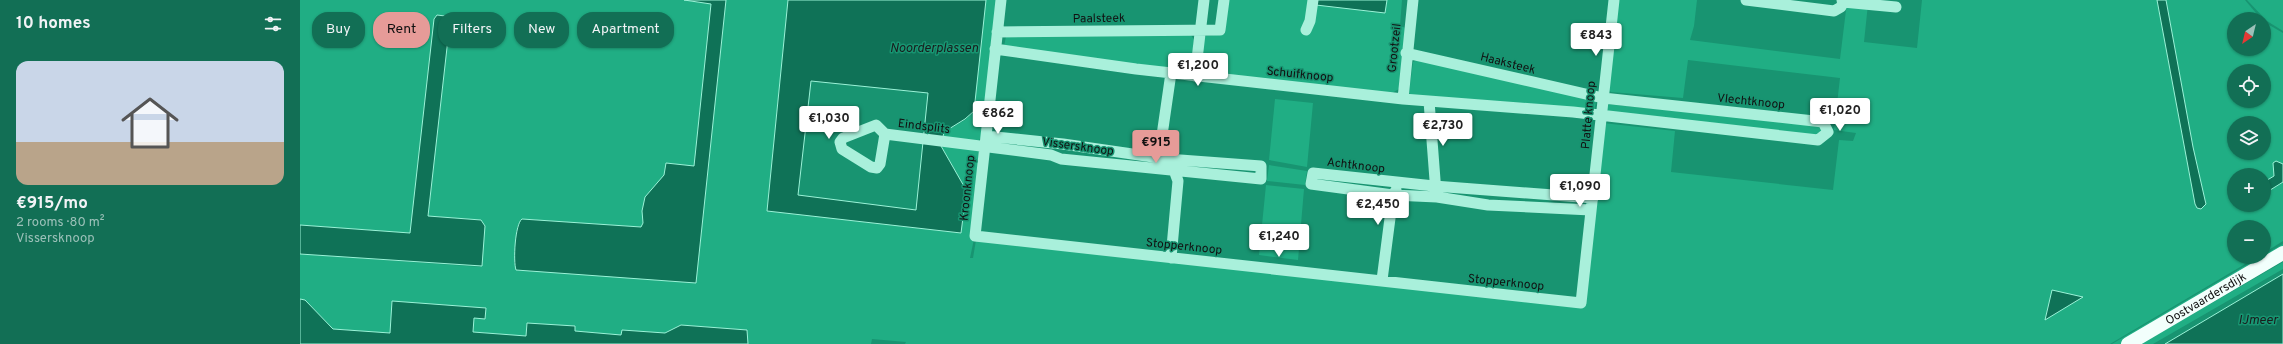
<!DOCTYPE html>
<meta charset="utf-8">
<style>
:root{--surface:#126f55;--page:#1b745b;--text:#f1f3f6;--muted:#9cc1b9;--accent:#e69b98}
body{margin:0;font-family:Overpass,sans-serif;background:var(--page);color:var(--text);height:100vh;display:flex;flex-direction:column;font-size:15px;white-space:nowrap}
*{box-sizing:border-box;margin:0}
p{font-size:13px;color:var(--muted)}
.icon{flex:none;width:22px;height:22px;fill:none;stroke:currentColor;stroke-width:2;stroke-linecap:round;stroke-linejoin:round}
.map{position:relative;flex:1;overflow:hidden}
.side{display:flex;flex-direction:column;background:var(--surface);width:300px}
.side>*{flex:none}
.banner{position:absolute;left:12px;top:12px;width:380px;height:36px;display:flex;gap:8px}
.needle{width:26px;rotate:215deg}
.fabs{position:absolute;left:1927px;top:12px;display:grid;gap:8px}
.fabs a{display:grid;place-items:center;width:44px;height:44px;border-radius:50%;background:var(--surface);box-shadow:0 1px 3px #0004;font-size:20px}
.price{position:absolute;translate:-50% -34px;padding:0 9px;border-radius:4px;background:#fff;color:#222;font-size:13px;line-height:26px;filter:drop-shadow(0 1px 2px #0008)}
.price::after{content:'';position:absolute;left:50%;top:24px;width:12px;height:9px;margin-left:-6px;background:inherit;clip-path:polygon(0 0,100% 0,50% 100%)}
.price.selected{background:var(--accent);color:#111}
ul{padding:0;list-style:none}
li{display:grid;align-content:center;gap:8px;height:212px;padding:0 16px}
li span{display:grid;place-items:center;height:124px;border-radius:12px;color:#555}
li>.icon{margin-inline-start:auto}
span .icon{width:72px;height:72px;fill:#fffc;stroke-width:1}
li b{font-size:17px}
h2{display:flex;justify-content:space-between;align-items:center;height:48px;padding:0 16px;font-size:17px}
.tag{padding:0 14px;border-radius:16px;background:var(--surface);box-shadow:0 1px 3px #0004;font-size:14px;line-height:36px}
.tag.selected{background:var(--accent);color:#111}
main{display:flex;flex:1;min-height:0}
.map>svg:first-child{display:block}
.green{fill:#20ae84;fill-rule:evenodd}
.water{fill:#0f7257;stroke:#9bf3d8;fill-rule:evenodd}
.lines{fill:none;stroke-linecap:round;stroke-linejoin:round}
.minor{stroke:#a9f0db;stroke-width:11}
.major{stroke:#f2fffc;stroke-width:14}
.labels{text-anchor:middle;stroke-width:3;stroke-linejoin:round;paint-order:stroke}
.street-label{font-size:12px;fill:#111;stroke:#189471}
.water-label{font-size:13px;font-style:italic;fill:#191c1c;stroke:#189471}
</style>
<main>
<section class="side">
<h2>10 homes<svg class="icon" aria-label="filters" viewBox="0 0 24 24"><path d="M4 7h16M4 17h16"/><circle cx="9" cy="7" r="2"/><circle cx="15" cy="17" r="2"/></svg></h2>
<ul>
<li><span style="background:linear-gradient(#c9d6e8 65%,#b9a48a 0)"><svg class="icon" aria-label="home" viewBox="0 0 24 24"><path d="M3 11l9-7 9 7M6 9v11h12V9"/></svg></span><div><b>€915/mo</b><p>2 rooms · 80 m²</p><p>Vissersknoop</p></div></li>
</ul>
</section>
<div class="map">
<svg width="1983" height="344" viewBox="0 0 1983 344">
<rect width="100%" height="100%" fill="#189471"/>
<path class="green" d="M 0,0 L 384,0 L 411,4 L 394,167 L 364,175 L 341,227 L 222,219 L 217,227 L 214,264 L 396,283 L 426,0 L 488,0 L 467,211 L 661,233 L 666,194 L 665,188 L 641,146 L 678,150 L 679,152 L 674,239 L 670,258 L 673,258 L 676,240 L 1283,305 L 1303,123 L 1375,131 L 1371,172 L 1533,190 L 1539,140 L 1553,141 L 1556,133 L 1534,130 L 1540,78 L 1388,60 L 1383,98 L 1311,92 L 1309,90 L 1318,1 L 1320,0 L 1397,0 L 1394,26 L 1390,40 L 1540,59 L 1547,2 L 1568,4 L 1564,42 L 1617,48 L 1622,0 L 1945,0 L 1961,19 L 1934,19 L 1934,49 L 1964,49 L 1964,22 L 1983,33 L 1983,164 L 1977,161 L 1974,176 L 1964,182 L 1964,175 L 1934,175 L 1934,205 L 1964,205 L 1964,191 L 1967,192 L 1983,182 L 1983,241 L 1964,253 L 1964,227 L 1934,227 L 1934,257 L 1957,257 L 1810,344 L 605,344 L 606,342 L 572,339 L 571,344 L 448,344 L 446,330 L 381,325 L 365,333 L 322,330 L 322,335 L 275,331 L 275,327 L 227,323 L 226,336 L 173,332 L 174,318 L 92,301 L 90,333 L 33,329 L 5,300 L 0,299 L 0,254 L 180,267 L 181,220 L 128,216 L 150,21 L 145,16 L 137,15 L 134,19 L 110,233 L 0,225 ZM 1934,71 L 1964,71 L 1964,101 L 1934,101 ZM 1934,123 L 1964,123 L 1964,153 L 1934,153 Z
M 686,0 L 698,0 L 681,138 L 678,141 L 643,137 L 644,132 L 665,120 L 674,111 Z
M 927,0 L 1011,0 L 1085,13 L 1087,0 L 1102,0 L 1100,26 L 1106,28 L 1099,89 L 1092,93 L 907,74 L 901,68 L 903,38 L 906,36 L 925,34 Z
M 1947,0 L 1983,0 L 1983,31 L 1967,21 Z
M 891,35 L 894,40 L 891,67 L 885,71 L 704,47 L 706,36 Z
M 1117,60 L 1296,101 L 1294,112 L 1114,97 L 1109,93 L 1113,62 Z
M 975,99 L 1013,103 L 1007,167 L 969,160 Z
M 1306,104 L 1519,125 L 1522,130 L 1517,137 L 1305,111 Z
M 969,165 L 1007,171 L 1005,185 L 967,181 Z
M 966,185 L 1004,189 L 998,260 L 959,255 Z
M 1983,244 L 1983,248 L 1821,344 L 1812,344 L 1960,257 L 1964,257 L 1964,255 Z
M 1983,262 L 1983,269 L 1853,344 L 1841,344 Z"/>
<path class="water" d="M 384,0 L 426,0 L 396,283 L 216,270 C 213,261 215,224 222,219 L 341,227 L 343,223 L 342,211 L 345,197 L 364,175 L 366,163 L 394,166 L 411,4 Z
M 488,0 L 686,0 L 674,111 L 665,119 L 644,132 L 641,146 L 665,188 L 666,194 L 661,233 L 467,211 ZM 511,81 L 628,93 L 616,210 L 498,195 Z
M 1017,0 L 1087,0 L 1085,13 L 1016,5 Z
M 1857,0 L 1866,0 L 1893,147 L 1905,200 L 1906,204 L 1901,209 L 1897,208 L 1895,204 Z
M 137,15 L 145,16 L 150,21 L 128,216 L 181,220 L 185,226 L 182,266 L 0,254 L 0,225 L 110,233 L 134,19 Z
M 1976,161 L 1983,164 L 1983,182 L 1967,192 L 1964,191 L 1964,182 L 1974,176 L 1973,163 Z
M 1983,274 L 1983,344 L 1865,344 Z
M 1752,290 L 1783,297 L 1745,320 Z
M 0,299 L 5,300 L 33,329 L 90,333 L 92,301 L 186,308 L 185,319 L 174,318 L 173,332 L 226,336 L 227,323 L 275,326 L 275,331 L 321,335 L 322,330 L 365,333 L 381,325 L 447,330 L 448,344 L 0,344 Z"/>
<g class="lines">
<path class="minor" d="M 701,0 L 675,236 L 1281,303 L 1314,0
M 1446,0 L 1534,11 L 1541,7 L 1543,2
M 1542,0 L 1543,2 L 1596,7
M 1006,30 L 1010,21 L 1013,0
M 697,32 L 920,30 L 924,0
M 695,49 L 836,69 L 1103,99 L 1273,112 L 1518,140 L 1528,132 L 1523,122 L 1303,98 L 1106,53
M 871,73 L 860,149 L 874,170 L 878,181 L 871,258
M 895,76 L 904,0
M 1103,99 L 1113,0
M 1129,101 L 1136,193
M 585,134 L 580,164 L 577,168 L 571,167 L 542,149 L 540,142 L 543,138 L 576,125 L 585,134 L 751,155 L 761,159 L 961,179 L 961,166 L 867,159 L 763,144 L 686,136
M 1291,210 L 1188,205 L 1137,197 L 1093,195 L 1011,184 L 1013,173 L 1134,186 L 1293,198
M 1082,280 L 1093,195 L 1096,190"/>
<path class="major" id="s1" d="M 1828,344 L 1983,253"/>
</g>
<g class="labels">
<g class="street-label">
<text transform="translate(799 18) rotate(-1)" y="4">Paalsteek</text>
<text transform="translate(1094 48) rotate(-84)" y="4">Grootzeil</text>
<text transform="translate(1208 63) rotate(14)" y="4">Haaksteek</text>
<text transform="translate(1000 74) rotate(6)" y="4">Schuifknoop</text>
<text transform="translate(1451 101) rotate(6)" y="4">Vlechtknoop</text>
<text transform="translate(1288 115) rotate(-85)" y="4">Platte knoop</text>
<text transform="translate(624 126) rotate(7)" y="4">Eindsplits</text>
<text transform="translate(778 146) rotate(8)" y="4">Vissersknoop</text>
<text transform="translate(1056 165) rotate(7)" y="4">Achtknoop</text>
<text transform="translate(667 188) rotate(-84)" y="4">Kroonknoop</text>
<text transform="translate(884 246) rotate(6)" y="4">Stopperknoop</text>
<text transform="translate(1206 282) rotate(6)" y="4">Stopperknoop</text>
<text dy="4" stroke="none"><textPath href="#s1" startOffset="90">Oostvaardersdijk</textPath></text>
</g>
<g class="water-label">
<text x="634" y="52">Noorderplassen</text>
<text x="1958" y="324">IJmeer</text>
</g>
</g>
</svg>
<div class="fabs">
<a><svg class="needle" viewBox="-14 -14 28 28"><path d="M0-13l5 13h-10z" fill="#e53935"/><path d="M0 13l5-13h-10z" fill="#9cc1b9"/></svg></a>
<a><svg class="icon" aria-label="locate" viewBox="0 0 24 24"><circle cx="12" cy="12" r="6"/><path d="M12 2v4M12 18v4M2 12h4M18 12h4"/></svg></a>
<a><svg class="icon" aria-label="layers" viewBox="0 0 24 24"><path d="M12 4l9 5-9 5-9-5zM3 14l9 5 9-5"/></svg></a>
<a>+</a>
<a>−</a>
</div>
<b class="price" style="left:1296px;top:57px">€843</b>
<b class="price" style="left:898px;top:87px">€1,200</b>
<b class="price" style="left:1540px;top:132px">€1,020</b>
<b class="price" style="left:698px;top:135px">€862</b>
<b class="price" style="left:529px;top:140px">€1,030</b>
<b class="price" style="left:1143px;top:147px">€2,730</b>
<b class="price selected" style="left:856px;top:164px">€915</b>
<b class="price" style="left:1280px;top:208px">€1,090</b>
<b class="price" style="left:1078px;top:226px">€2,450</b>
<b class="price" style="left:979px;top:258px">€1,240</b>
<div class="banner">
<a class="tag">Buy</a>
<a class="tag selected">Rent</a>
<a class="tag">Filters</a>
<a class="tag">New</a>
<a class="tag">Apartment</a>
</div>
</div>
</main>
